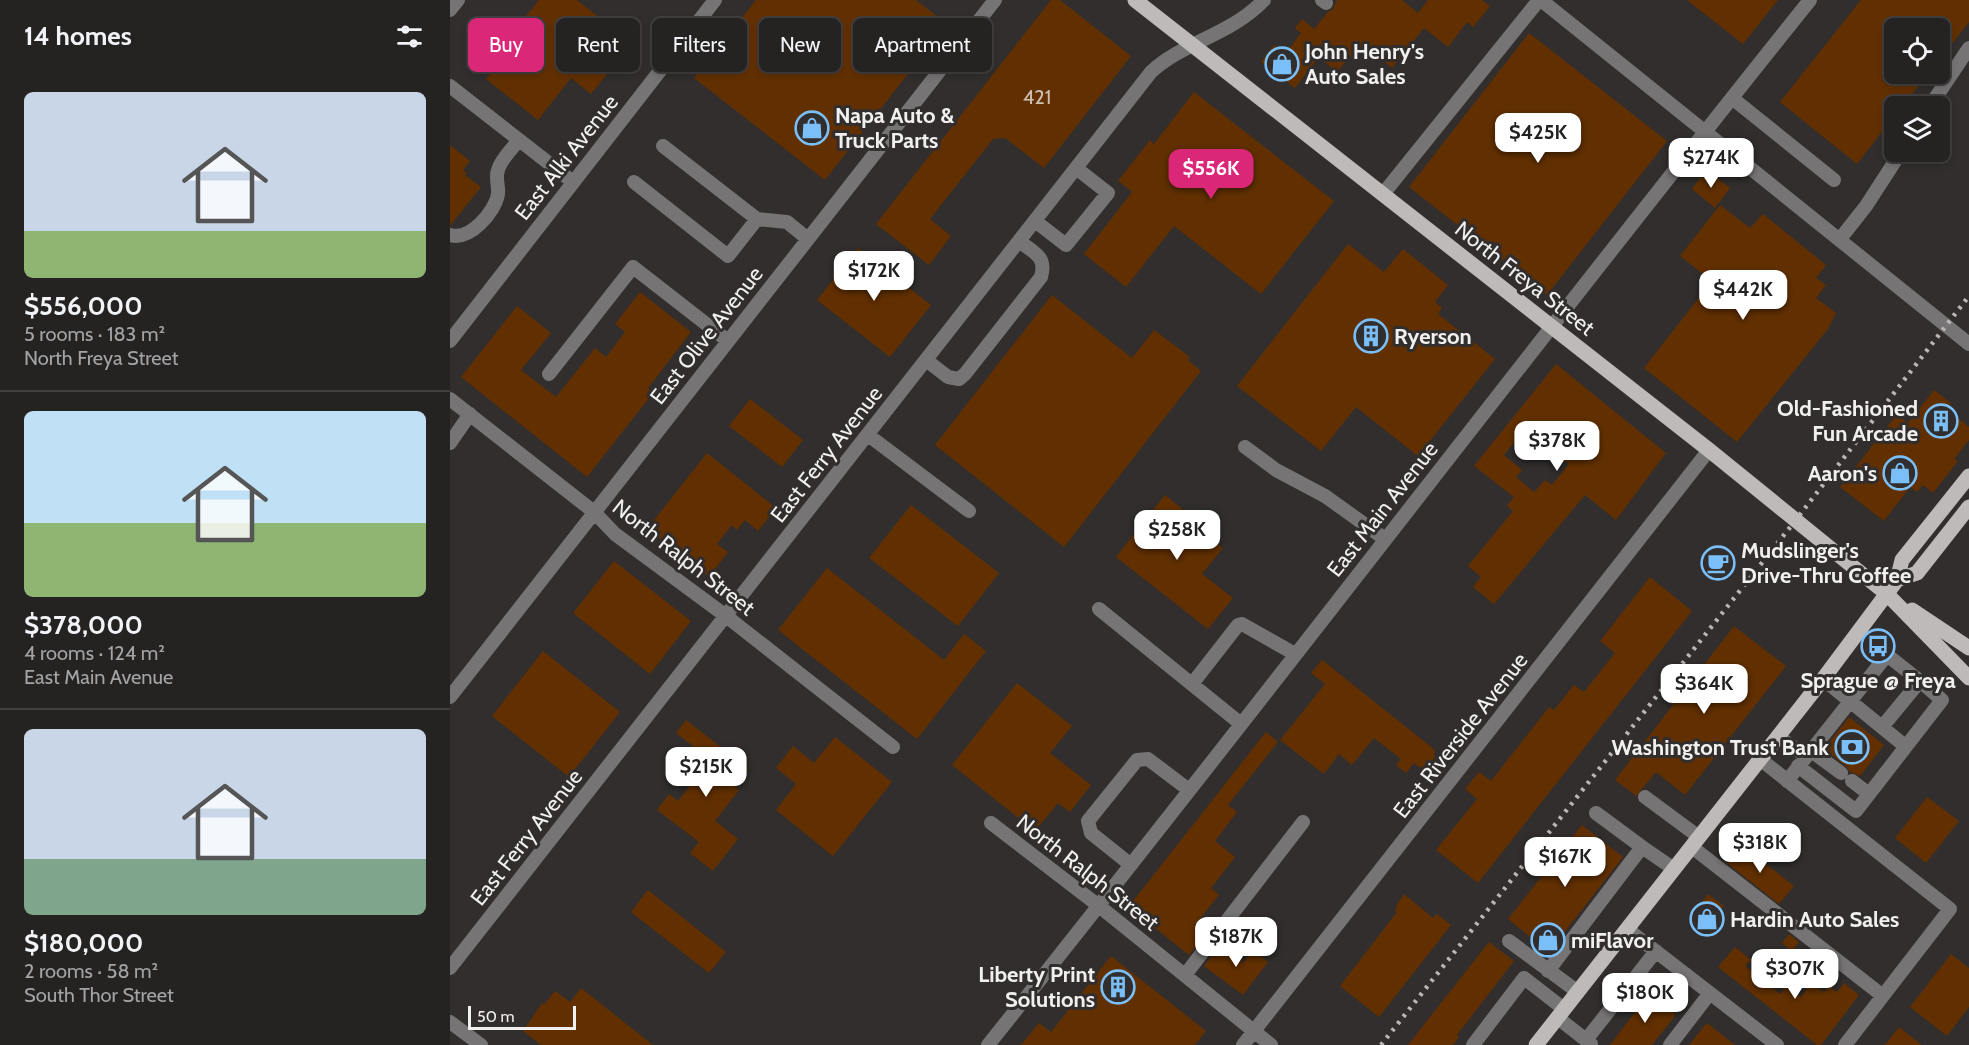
<!DOCTYPE html>
<meta charset="utf-8">
<style>
:root{--surface:#252222;--page:#2d2a2a;--text:#f1f3f6;--muted:#a3a4a5;--line:#423f40;--accent:#db2777}
body{margin:0;font-family:Cabin,sans-serif;background:var(--page);color:var(--text);height:100vh;display:flex;flex-direction:column;font-size:22px;white-space:nowrap}
*{box-sizing:border-box;margin:0}
p{font-size:20px;color:var(--muted)}
.icon{flex:none;width:33px;height:33px;fill:none;stroke:currentColor;stroke-width:2;stroke-linecap:round;stroke-linejoin:round}
.map{position:relative;flex:1;overflow:hidden}
.side{display:flex;flex-direction:column;background:var(--surface);width:450px}
.side>*{flex:none}
.hud{position:absolute;left:18px;top:18px;width:570px;height:54px;display:flex;gap:12px}
.buttons{position:absolute;left:1434px;top:18px;display:grid;gap:12px}
.buttons a{display:grid;place-items:center;width:66px;height:66px;border-radius:9px;background:var(--surface);box-shadow:0 3px 9px #0003,0 0 0 2px var(--line);font-size:30px}
.scale{position:absolute;left:18px;bottom:15px;width:108px;box-sizing:border-box;padding-left:6px;border:3px solid #f2f0ef;border-top:0;font-size:16px;line-height:21px;white-space:nowrap;color:#f2f0ef;-webkit-text-stroke:4px #312e2d;paint-order:stroke}
.price{position:absolute;translate:-50% -51px;padding:0 14px;border-radius:12px;background:#fff;color:#222;font-size:20px;line-height:39px;filter:drop-shadow(0 2px 3px #0008)}
.price::after{content:'';position:absolute;left:50%;top:36px;width:18px;height:14px;margin-left:-9px;background:inherit;clip-path:polygon(0 0,100% 0,50% 100%)}
.price.on{background:var(--accent);color:#fff}
ul{padding:0;list-style:none}
li{display:grid;align-content:center;gap:12px;height:318px;padding:0 24px}
li+li{border-top:2px solid var(--line)}
li span{display:grid;place-items:center;height:186px;border-radius:9px;color:#555}
li>.icon{margin-inline-start:auto}
span .icon{width:108px;height:108px;fill:#fffc;stroke-width:1}
li b{font-size:26px}
h2{display:flex;justify-content:space-between;align-items:center;height:72px;padding:0 24px;font-size:26px}
.pill{padding:0 21px;border-radius:9px;background:var(--surface);box-shadow:0 3px 9px #0003,0 0 0 2px var(--line);font-size:21px;line-height:54px}
.pill.on{background:var(--accent);color:#fff}
main{display:flex;flex:1;min-height:0}
.map>svg:first-child{display:block}
.building{fill:#623000;fill-rule:evenodd}
.lines{fill:none;stroke-linecap:round;stroke-linejoin:round}
.minor{stroke:#767474;stroke-width:14}
.major{stroke:#bdbab9;stroke-width:15}
.rail{stroke:#bab7b6;stroke-width:4.5;stroke-dasharray:3 6;stroke-linecap:butt}
.labels{text-anchor:middle;stroke-width:6;stroke-linejoin:round;paint-order:stroke}
.number-label{font-size:20px;fill:#cec0b3}
.poi-label{font-size:22px;font-weight:bold;fill:#f2f0ef;stroke:#312e2d;text-anchor:start}
.street-label{font-size:22px;fill:#f2f0ef;stroke:#312e2d}
</style>
<main>
<section class="side">
<h2>14 homes<svg class="icon" aria-label="filters" viewBox="0 0 24 24"><path d="M4 7h16M4 17h16"/><circle cx="9" cy="7" r="2"/><circle cx="15" cy="17" r="2"/></svg></h2>
<ul>
<li><span style="background:linear-gradient(#c9d6e8 75%,#8fb573 0)"><svg class="icon" aria-label="home" viewBox="0 0 24 24"><path d="M3 11l9-7 9 7M6 9v11h12V9"/></svg></span><div><b>$556,000</b><p>5 rooms · 183 m²</p><p>North Freya Street</p></div></li>
<li><span style="background:linear-gradient(#bfe0f5 60%,#8fb573 0)"><svg class="icon" aria-label="home" viewBox="0 0 24 24"><path d="M3 11l9-7 9 7M6 9v11h12V9"/></svg></span><div><b>$378,000</b><p>4 rooms · 124 m²</p><p>East Main Avenue</p></div></li>
<li><span style="background:linear-gradient(#c9d6e8 70%,#7fa58c 0)"><svg class="icon" aria-label="home" viewBox="0 0 24 24"><path d="M3 11l9-7 9 7M6 9v11h12V9"/></svg></span><div><b>$180,000</b><p>2 rooms · 58 m²</p><p>South Thor Street</p></div></li>
</ul>
</section>
<div class="map">
<svg width="1519" height="1045" viewBox="0 0 1519 1045">
<rect width="100%" height="100%" fill="#312e2d"/>
<path class="building" d="M 89,0 L 127,0 L 160,26 L 145,46 L 166,63 L 141,94 L 121,78 L 88,120 L 36,79 L 57,52 L 51,47 Z
M 306,0 L 466,0 L 497,24 L 375,180 L 244,78 Z
M 601,0 L 610,0 L 681,56 L 594,168 L 555,138 L 543,139 L 480,219 L 501,236 L 479,265 L 426,224 Z
M 887,0 L 952,0 L 968,13 L 978,0 L 1032,0 L 1040,6 L 1023,27 L 1017,22 L 998,47 L 974,28 L 942,68 L 915,46 L 905,59 L 900,56 L 887,72 L 869,57 L 845,88 L 811,62 L 824,45 L 835,54 L 851,33 L 845,28 L 852,19 L 864,29 L 878,12 L 883,9 Z
M 1237,0 L 1328,0 L 1293,44 Z
M 1411,0 L 1519,0 L 1519,22 L 1490,59 L 1490,28 L 1444,28 L 1444,74 L 1478,74 L 1452,106 L 1444,106 L 1444,116 L 1407,164 L 1330,102 Z
M 1079,33 L 1217,141 L 1097,295 L 959,187 Z
M 744,92 L 884,201 L 811,294 L 724,226 L 676,287 L 634,254 L 682,192 L 668,181 L 700,140 L 704,144 Z
M 0,145 L 20,161 L 13,170 L 17,173 L 15,175 L 31,187 L 0,226 Z
M 1256,170 L 1280,188 L 1265,208 L 1242,189 Z
M 1270,205 L 1300,228 L 1313,214 L 1376,265 L 1366,278 L 1376,285 L 1366,298 L 1386,313 L 1378,329 L 1287,442 L 1194,368 L 1262,281 L 1230,256 Z
M 898,244 L 934,272 L 953,249 L 998,285 L 985,302 L 992,308 L 988,314 L 1045,359 L 968,456 L 906,407 L 871,451 L 787,386 Z
M 408,248 L 481,305 L 440,357 L 367,300 Z
M 190,292 L 241,332 L 198,388 L 203,393 L 137,477 L 11,377 L 67,306 L 101,333 L 71,370 L 106,397 L 145,348 L 156,357 L 175,332 L 165,324 Z
M 602,295 L 682,358 L 704,330 L 740,357 L 738,360 L 751,371 L 614,547 L 485,445 Z
M 1106,364 L 1216,453 L 1166,520 L 1135,495 L 1044,604 L 1023,587 L 1031,577 L 1018,566 L 1063,511 L 1057,506 L 1064,497 L 1024,466 ZM 1075,429 L 1119,464 L 1102,485 L 1095,480 L 1084,492 L 1066,477 L 1072,470 L 1054,455 Z
M 1484,390 L 1501,403 L 1497,409 L 1519,427 L 1519,440 L 1504,459 L 1508,461 L 1483,493 L 1473,485 L 1467,492 L 1460,487 L 1434,521 L 1390,487 L 1447,414 L 1458,423 Z
M 300,399 L 353,440 L 332,467 L 279,426 Z
M 257,453 L 326,508 L 308,531 L 295,520 L 287,530 L 282,525 L 267,544 L 278,552 L 259,577 L 197,529 Z
M 715,495 L 756,528 L 753,533 L 773,548 L 752,574 L 783,598 L 758,629 L 666,557 Z
M 461,505 L 549,573 L 508,626 L 419,558 Z
M 164,561 L 241,621 L 200,674 L 123,613 Z
M 377,568 L 494,660 L 514,634 L 536,651 L 467,739 L 328,630 Z
M 1200,577 L 1242,611 L 1028,883 L 986,850 L 1027,799 L 1015,789 L 1029,772 L 1041,781 L 1099,707 L 1104,710 L 1124,685 L 1134,692 L 1165,653 L 1150,641 Z
M 1284,626 L 1336,666 L 1235,795 L 1206,772 L 1186,796 L 1165,780 Z
M 93,651 L 170,712 L 119,777 L 42,716 Z
M 872,660 L 985,750 L 984,759 L 980,763 L 971,768 L 964,763 L 956,773 L 946,765 L 951,759 L 924,738 L 902,765 L 889,754 L 874,774 L 830,740 L 875,684 L 861,673 Z
M 567,683 L 622,726 L 600,753 L 641,785 L 620,812 L 608,803 L 585,831 L 502,765 Z
M 1399,717 L 1434,745 L 1410,776 L 1400,772 L 1396,766 L 1374,749 Z
M 236,720 L 298,768 L 284,786 L 289,790 L 265,821 L 288,839 L 263,871 L 240,853 L 249,842 L 207,810 L 219,794 L 228,801 L 243,782 L 236,776 L 254,755 L 226,733 Z
M 816,732 L 828,742 L 778,805 L 787,812 L 765,841 L 785,857 L 761,888 L 769,895 L 745,925 L 756,933 L 739,955 L 695,920 L 696,918 L 680,905 Z
M 385,737 L 442,782 L 383,856 L 326,810 L 346,784 L 326,768 L 343,746 L 364,763 Z
M 1477,797 L 1509,821 L 1476,863 L 1445,838 Z
M 1132,825 L 1173,857 L 1099,952 L 1058,919 Z
M 1292,845 L 1344,886 L 1329,904 L 1277,863 Z
M 198,890 L 276,952 L 259,973 L 181,912 Z
M 954,894 L 983,918 L 987,914 L 1001,925 L 929,1017 L 890,986 L 947,912 L 945,910 L 947,907 L 946,906 Z
M 1258,894 L 1274,906 L 1258,926 L 1243,914 Z
M 1339,934 L 1349,942 L 1342,951 L 1332,943 Z
M 1039,942 L 1064,961 L 1007,1035 L 1009,1037 L 1003,1045 L 958,1045 Z
M 770,944 L 793,963 L 803,950 L 818,962 L 793,995 L 754,966 Z
M 1285,947 L 1301,960 L 1295,966 L 1330,994 L 1335,987 L 1339,990 L 1340,988 L 1351,997 L 1361,983 L 1374,992 L 1379,986 L 1387,992 L 1394,983 L 1409,995 L 1371,1045 L 1367,1045 L 1268,967 Z
M 1501,954 L 1519,968 L 1519,1007 L 1497,1036 L 1460,1007 Z
M 661,956 L 756,1031 L 745,1045 L 571,1045 L 589,1023 L 601,1032 Z
M 131,988 L 203,1045 L 91,1045 L 73,1031 L 92,1003 L 94,1005 L 105,991 L 120,1002 Z
M 1199,994 L 1226,1015 L 1202,1045 L 1160,1045 Z
M 1257,1023 L 1285,1045 L 1239,1045 Z
M 1449,1027 L 1472,1045 L 1435,1045 Z"/>
<g class="lines">
<path class="minor" d="M 872,0 L 876,3
M 1091,0 L 1519,344
M 0,10 L 8,0
M 0,86 L 123,182
M 1282,98 L 1384,180
M 1480,106 L 1519,48
M 213,146 L 307,219 L 337,222 L 358,239
M 184,182 L 278,256 L 307,219
M 933,194 L 1089,0
M 585,221 L 616,245 L 658,193 L 626,168
M 0,235 C 20,241 45,212 48,194 C 49,186 45,178 48,170 C 51,159 62,149 69,140
M 1390,239 L 1416,206 L 1451,152
M 0,341 L 265,0
M 476,360 L 498,377 L 509,379 L 515,374 L 591,277 C 597,256 584,253 569,241
M 99,374 L 183,267 L 278,341
M 0,399 L 144,512 L 165,534 L 276,616 L 443,747
M 418,435 L 519,511
M 0,443 L 20,414
M 795,447 L 826,470 L 875,496 L 935,539
M 649,609 L 791,724
M 1373,679 L 1455,746
M 742,684 L 788,625 L 792,624 L 845,654
M 0,697 L 545,0
M 1328,736 L 1355,756
M 1360,750 L 1391,773
M 1310,759 L 1500,909 L 1395,1045
M 1348,766 L 1406,811 L 1492,700 L 1470,681
M 1337,781 L 1437,655 L 1470,681 L 1432,727
M 1402,781 L 1419,794
M 1195,797 L 1249,837
M 1146,813 L 1192,847
M 541,823 L 649,906 L 821,1045
M 1242,847 L 1433,996
M 681,865 L 641,833 L 638,821 L 687,760 L 698,759 L 739,790
M 1177,929 L 1327,1045
M 1059,941 L 1128,992
M 0,968 L 701,72 C 733,42 781,35 814,0
M 1098,971 L 1192,847 L 1224,869
M 735,975 L 853,822
M 1108,1018 L 1141,1044
M 0,1022 L 31,1045
M 1136,1040 L 1206,951
M 538,1045 C 815,699 1083,345 1360,0
M 793,1045 L 1259,450
M 1023,1045 L 1074,978 L 1114,1009
M 1220,1045 L 1260,993"/>
<path class="major" d="M 685,0 L 1259,450 L 1417,578 L 1437,594 L 1519,678
M 1447,580 L 1467,573 L 1519,507
M 1462,610 L 1519,648
M 1086,1045 L 1373,679 L 1447,580 L 1452,560 L 1519,476"/>
<path class="rail" d="M 931,1045 L 1345,521 L 1519,296"/>
</g>
<defs>
<g id="shop-ring" transform="scale(1.725)"><circle r="9.5" fill="#312e2d" stroke="#7abff8" stroke-width="1.5"/><path d="M-5-2.5h2.3a2.7 3.5 0 0 1 5.4 0H5L5.5 6h-11ZM-1.5-2.5h3a1.5 2.3 0 0 0-3 0Z" fill="#7abff8"/></g>
<g id="building-ring" transform="scale(1.725)"><circle r="9.5" fill="#312e2d" stroke="#7abff8" stroke-width="1.5"/><path d="M-4-6H4V6H1V3H-1V6H-4ZM-2.5-4.3h1.7v1.8h-1.7ZM.8-4.3h1.7v1.8H.8ZM-2.5-1h1.7V.8h-1.7ZM.8-1h1.7V.8H.8Z" fill="#7abff8"/></g>
<g id="cafe-ring" transform="scale(1.725)"><circle r="9.5" fill="#312e2d" stroke="#7abff8" stroke-width="1.5"/><path d="M-5.5-4.5H6V0H3Q3 3.5 0 3.5H-2.5Q-5.5 3.5-5.5 0ZM3-3.2v2h1.7v-2ZM-6 4.5H4V6H-6Z" fill="#7abff8"/></g>
<g id="bus-ring" transform="scale(1.725)"><circle r="9.5" fill="#312e2d" stroke="#7abff8" stroke-width="1.5"/><path d="M-5-6H5V4H4V6H2V4H-2V6H-4V4H-5ZM-3.5-4V0h7V-4ZM-3.5 1.2v1.5H-2V1.2ZM2 1.2v1.5H3.5V1.2Z" fill="#7abff8"/></g>
<g id="bank-ring" transform="scale(1.725)"><circle r="9.5" fill="#312e2d" stroke="#7abff8" stroke-width="1.5"/><path d="M-6-4H6V4H-6ZM0-2.3a2.3 2.3 0 1 0 0 4.6a2.3 2.3 0 1 0 0-4.6Z" fill="#7abff8"/></g>
</defs>
<g fill-rule="evenodd">
<use href="#shop-ring" x="832" y="64"/>
<use href="#shop-ring" x="362" y="128"/>
<use href="#building-ring" x="921" y="336"/>
<use href="#building-ring" x="1491" y="421"/>
<use href="#shop-ring" x="1450" y="473"/>
<use href="#cafe-ring" x="1268" y="563"/>
<use href="#bus-ring" x="1428" y="646"/>
<use href="#bank-ring" x="1402" y="747"/>
<use href="#shop-ring" x="1257" y="919"/>
<use href="#shop-ring" x="1098" y="940"/>
<use href="#building-ring" x="668" y="987"/>
</g>
<g class="labels">
<g class="number-label">
<text x="587" y="104">421</text>
</g>
<g class="poi-label">
<text x="855" y="59">John Henry's<tspan x="855" dy="25">Auto Sales</tspan></text>
<text x="385" y="123">Napa Auto &amp;<tspan x="385" dy="25">Truck Parts</tspan></text>
<text x="944" y="344">Ryerson</text>
<text x="1468" y="416" text-anchor="end">Old-Fashioned<tspan x="1468" dy="25">Fun Arcade</tspan></text>
<text x="1427" y="481" text-anchor="end">Aaron's</text>
<text x="1291" y="558">Mudslinger's<tspan x="1291" dy="25">Drive-Thru Coffee</tspan></text>
<text x="1428" y="688" text-anchor="middle">Sprague @ Freya</text>
<text x="1379" y="755" text-anchor="end">Washington Trust Bank</text>
<text x="1280" y="927">Hardin Auto Sales</text>
<text x="1121" y="948">miFlavor</text>
<text x="645" y="982" text-anchor="end">Liberty Print<tspan x="645" dy="25">Solutions</tspan></text>
</g>
<g class="street-label">
<text transform="translate(116 157) rotate(-52)" y="8">East Alki Avenue</text>
<text transform="translate(1075 278) rotate(38)" y="8">North Freya Street</text>
<text transform="translate(256 335) rotate(-52)" y="8">East Olive Avenue</text>
<text transform="translate(376 454) rotate(-52)" y="8">East Ferry Avenue</text>
<text transform="translate(932 509) rotate(-52)" y="8">East Main Avenue</text>
<text transform="translate(234 557) rotate(38)" y="8">North Ralph Street</text>
<text transform="translate(1010 735) rotate(-52)" y="8">East Riverside Avenue</text>
<text transform="translate(76 837) rotate(-52)" y="8">East Ferry Avenue</text>
<text transform="translate(638 872) rotate(38)" y="8">North Ralph Street</text>
</g>
</g>
</svg>
<div class="buttons">
<a><svg class="icon" aria-label="locate" viewBox="0 0 24 24"><circle cx="12" cy="12" r="6"/><path d="M12 2v4M12 18v4M2 12h4M18 12h4"/></svg></a>
<a><svg class="icon" aria-label="layers" viewBox="0 0 24 24"><path d="M12 4l9 5-9 5-9-5zM3 14l9 5 9-5"/></svg></a>
</div>
<div class="scale">50 m</div>
<b class="price" style="left:1088px;top:164px">$425K</b>
<b class="price" style="left:1261px;top:189px">$274K</b>
<b class="price on" style="left:761px;top:200px">$556K</b>
<b class="price" style="left:424px;top:302px">$172K</b>
<b class="price" style="left:1293px;top:321px">$442K</b>
<b class="price" style="left:1107px;top:472px">$378K</b>
<b class="price" style="left:727px;top:561px">$258K</b>
<b class="price" style="left:1254px;top:715px">$364K</b>
<b class="price" style="left:256px;top:798px">$215K</b>
<b class="price" style="left:1310px;top:874px">$318K</b>
<b class="price" style="left:1115px;top:888px">$167K</b>
<b class="price" style="left:786px;top:968px">$187K</b>
<b class="price" style="left:1345px;top:1000px">$307K</b>
<b class="price" style="left:1195px;top:1024px">$180K</b>
<div class="hud">
<a class="pill on">Buy</a>
<a class="pill">Rent</a>
<a class="pill">Filters</a>
<a class="pill">New</a>
<a class="pill">Apartment</a>
</div>
</div>
</main>
